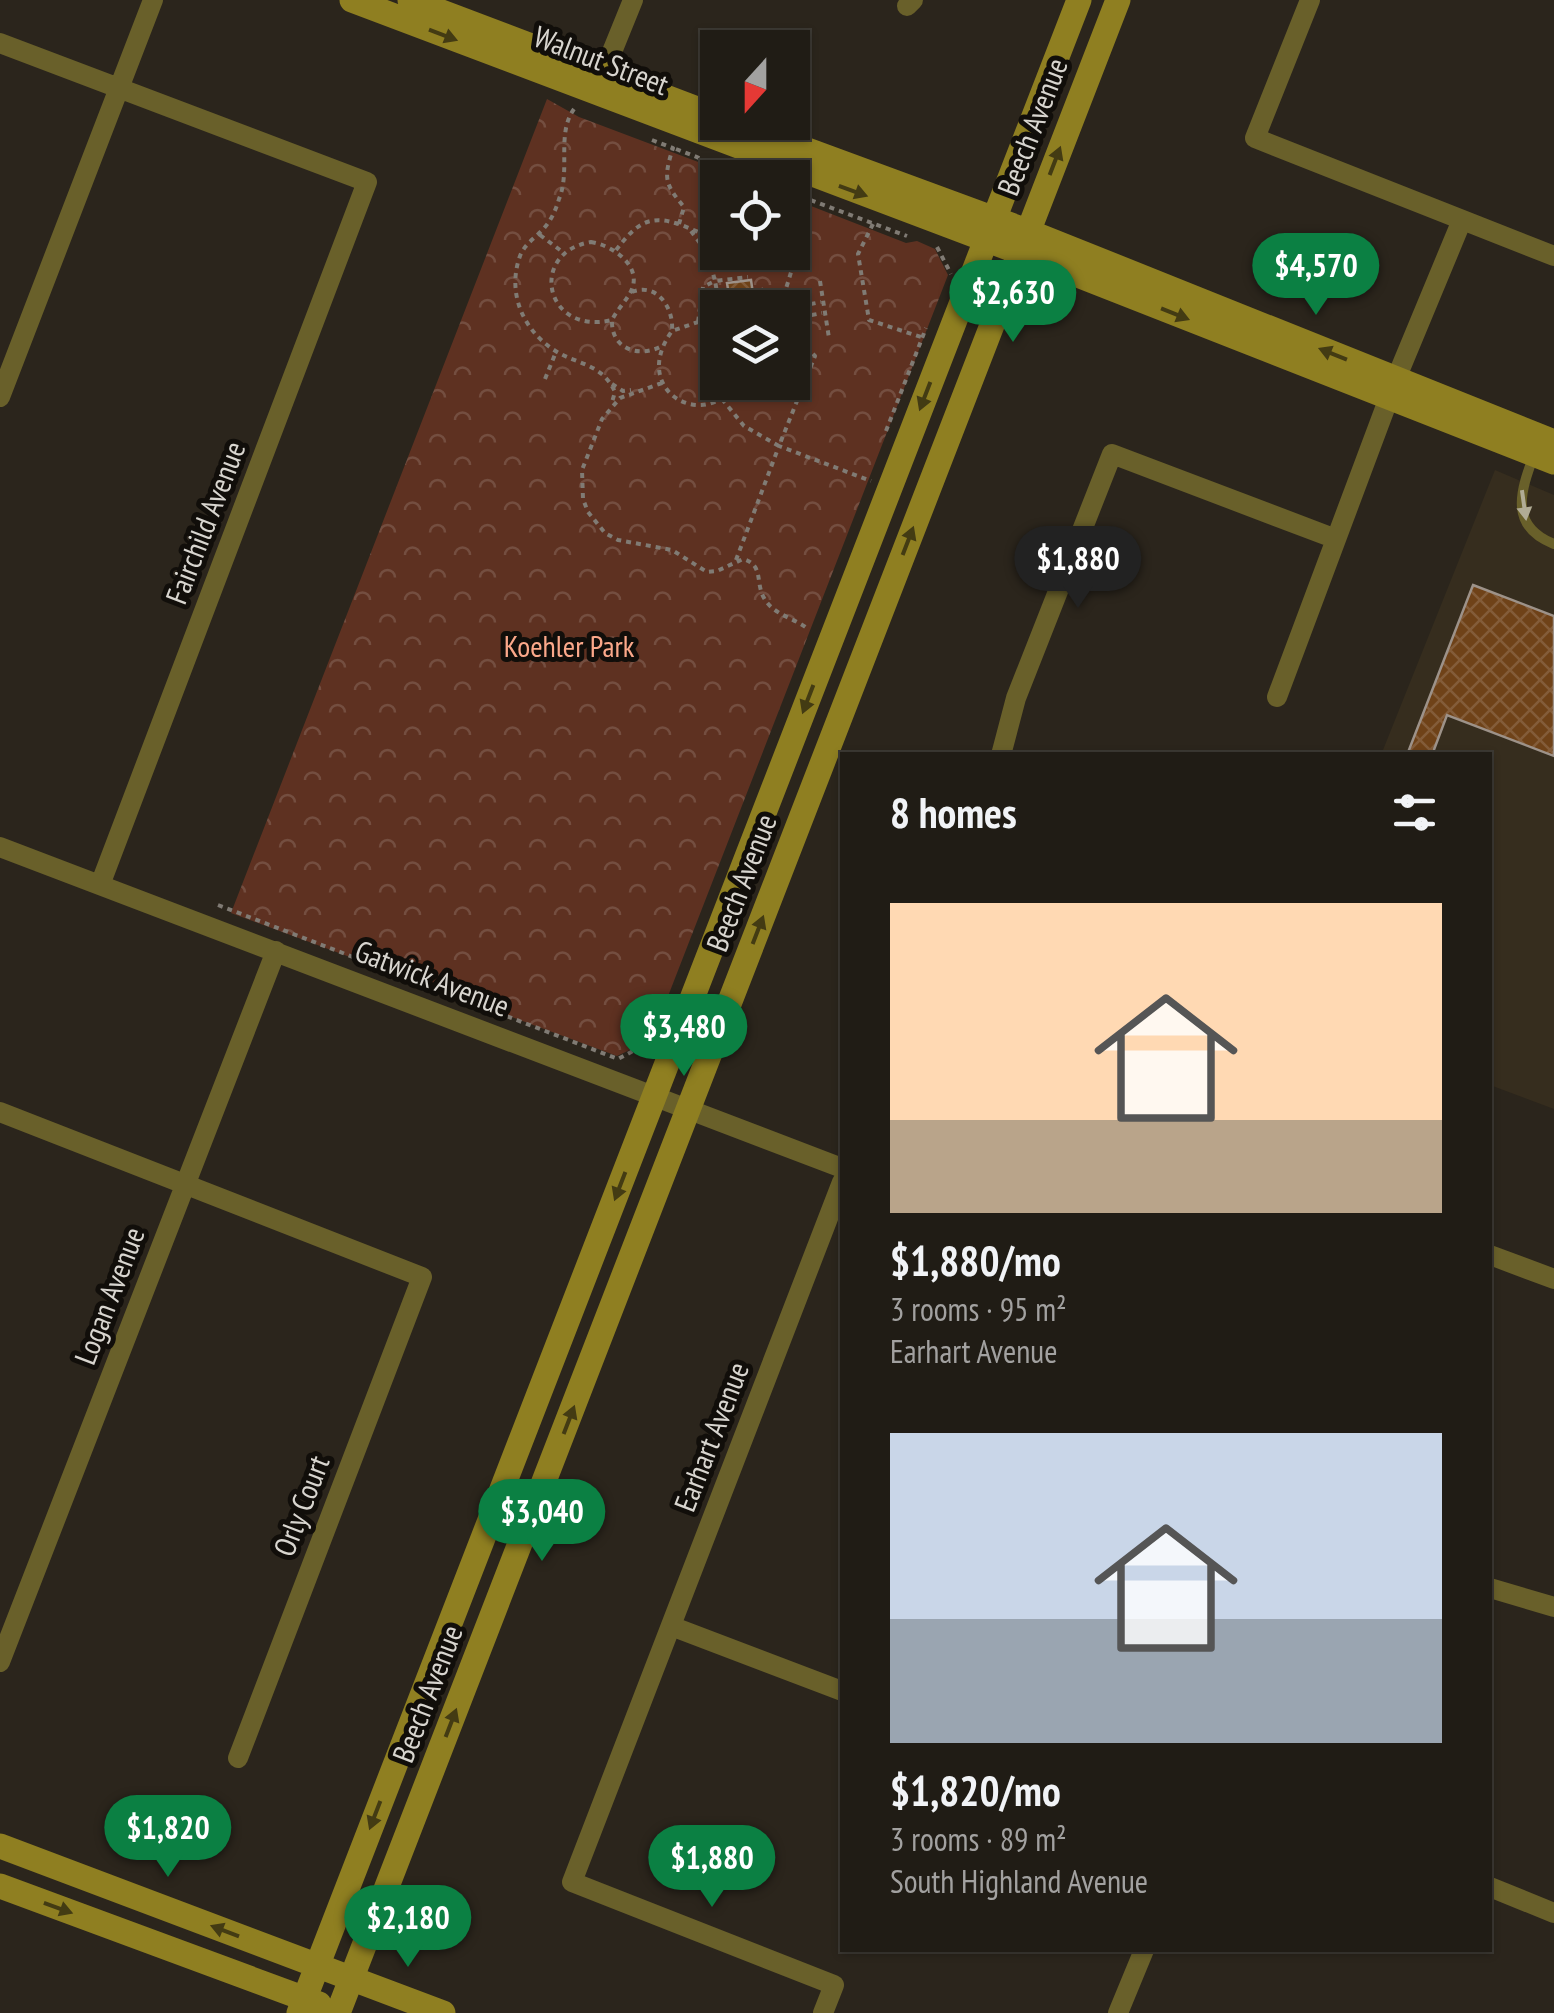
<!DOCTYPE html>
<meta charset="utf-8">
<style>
:root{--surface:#201c15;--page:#2d2922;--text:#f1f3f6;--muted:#a2a1a0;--line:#3d3a34;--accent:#0b8043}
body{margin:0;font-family:"PT Sans Narrow",sans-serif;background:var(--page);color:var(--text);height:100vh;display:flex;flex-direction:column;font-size:38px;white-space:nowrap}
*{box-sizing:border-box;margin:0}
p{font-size:32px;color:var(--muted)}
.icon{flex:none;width:55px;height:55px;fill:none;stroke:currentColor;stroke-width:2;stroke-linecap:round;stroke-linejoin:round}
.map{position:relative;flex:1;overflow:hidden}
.panel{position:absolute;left:840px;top:752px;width:652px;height:1200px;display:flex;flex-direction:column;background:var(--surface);border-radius:0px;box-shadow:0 2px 8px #0004,0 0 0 2px var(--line)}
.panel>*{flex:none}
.needle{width:65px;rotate:201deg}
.fabs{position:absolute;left:700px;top:30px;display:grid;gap:20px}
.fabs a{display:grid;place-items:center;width:110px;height:110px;border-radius:0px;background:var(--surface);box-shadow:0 2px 8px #0004,0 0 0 2px var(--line);font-size:50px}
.price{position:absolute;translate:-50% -85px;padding:0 22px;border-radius:35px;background:var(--accent);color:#fff;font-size:32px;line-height:65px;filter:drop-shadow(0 2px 5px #0008)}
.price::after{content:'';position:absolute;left:50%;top:60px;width:30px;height:22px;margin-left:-15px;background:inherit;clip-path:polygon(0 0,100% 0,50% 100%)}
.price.selected{background:#222;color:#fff}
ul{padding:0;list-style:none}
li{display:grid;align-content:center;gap:20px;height:530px;padding:0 50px}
li span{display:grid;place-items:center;height:310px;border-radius:0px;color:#555}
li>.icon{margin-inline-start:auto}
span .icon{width:180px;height:180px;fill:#fffc;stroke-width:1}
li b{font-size:42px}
h2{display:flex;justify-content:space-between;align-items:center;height:120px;padding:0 50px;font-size:42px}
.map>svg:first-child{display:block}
.built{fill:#362d1e}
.park{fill:url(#park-crowns);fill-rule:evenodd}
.building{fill:url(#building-cross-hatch);stroke:#9d9289;stroke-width:2.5}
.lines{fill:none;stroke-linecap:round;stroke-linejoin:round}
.path{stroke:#807b74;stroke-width:4;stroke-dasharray:5 5;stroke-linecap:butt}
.lane{stroke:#69602a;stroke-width:10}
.street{stroke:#69602a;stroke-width:20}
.secondary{stroke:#8f7f21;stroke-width:25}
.oneway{fill:#433b13}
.oneway2{fill:#b1ac95}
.labels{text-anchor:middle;stroke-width:10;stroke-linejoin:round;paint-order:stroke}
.street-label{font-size:30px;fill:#d8d5cf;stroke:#110e0a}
.park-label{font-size:30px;fill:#fba88a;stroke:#110e0a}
</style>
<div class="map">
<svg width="1554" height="2013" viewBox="0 0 1554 2013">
<defs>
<pattern id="park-crowns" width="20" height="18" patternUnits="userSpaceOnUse" patternTransform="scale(2.5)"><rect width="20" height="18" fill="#5e3121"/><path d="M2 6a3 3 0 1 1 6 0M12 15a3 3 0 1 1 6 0" fill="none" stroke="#744e40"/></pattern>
<pattern id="building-cross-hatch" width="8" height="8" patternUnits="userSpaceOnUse" patternTransform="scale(2.5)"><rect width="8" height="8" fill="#6f4218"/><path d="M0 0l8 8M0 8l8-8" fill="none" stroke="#835c39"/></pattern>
</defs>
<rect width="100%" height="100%" fill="#2b251c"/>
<path class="built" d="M 1495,470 L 1554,495 L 1554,1109 L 1490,1085 L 1490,755 L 1381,755 Z"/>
<path class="park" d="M 547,99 L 579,117 L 738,177 L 718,178 L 718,252 L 792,252 L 793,199 L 906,243 L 917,241 L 935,249 L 948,275 L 651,1040 L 617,1056 L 231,913 ZM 718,308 L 792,308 L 792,382 L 718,382 Z"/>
<path class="building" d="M 751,280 L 755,308 L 731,308 L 727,283 Z
M 1473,585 L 1554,616 L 1554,756 L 1447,715 L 1432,755 L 1407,755 Z"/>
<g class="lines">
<path class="path" d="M 574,109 C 556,134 571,170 559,199 C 556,209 552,219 545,227 C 537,237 525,243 520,256 C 507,292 522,329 554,350 C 577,365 602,363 615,392 L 612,402
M 652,140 L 673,148 C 663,179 665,184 684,207 L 679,224 L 718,240
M 676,149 L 751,178
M 792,193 L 907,236
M 873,224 L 858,254 L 869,320 L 921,337
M 691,231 L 708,254 L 715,281 L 703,287 L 698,322
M 540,235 L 564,253
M 591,242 C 612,245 645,267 630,293 C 625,302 617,310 612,320 C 544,336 528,252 591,242 Z
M 937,247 L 951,274
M 616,250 C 634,227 647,213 678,224
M 749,252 L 792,269 L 785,292 L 786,308
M 820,281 L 829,338
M 761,288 L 765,308
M 632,292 C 657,282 674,308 672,331
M 720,308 L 715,281 L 748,277
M 791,308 L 821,302
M 792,319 L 822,313
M 612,322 C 612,350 640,358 662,346
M 718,327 L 698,322 L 672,331 C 628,392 707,433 736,382
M 545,379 L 556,352
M 662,383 L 620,398 L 602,419 L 582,470 L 583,499 L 588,512 L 605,533 L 618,540 L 672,550 L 707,572 L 717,571 L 743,559 C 764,565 755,582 764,598 C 774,616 796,618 809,630
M 612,384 L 623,391 L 631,390
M 722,399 L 744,426 L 779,446 L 815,356 L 792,332
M 886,431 L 926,328
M 736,560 L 779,446 L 871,481
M 218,905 L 618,1059 L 650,1042"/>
<path class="lane" d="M 1534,455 C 1521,490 1508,526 1554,544"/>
<path class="street" d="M 1310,0 L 1255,138 L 1554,256
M 907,6 L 913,0
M 0,43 L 367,182 L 100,885
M 603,74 L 633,0
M 0,397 L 153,0
M 1277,697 L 1396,379 L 1462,220
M 1001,755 L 1016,698 L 1112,454 L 1336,539
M 0,847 L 842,1168
M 0,1112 L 422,1277 L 238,1758
M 1490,1255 L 1554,1279
M 1490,1588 L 1554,1607
M 671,1626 L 842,1691
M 0,1662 L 276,951
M 1490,1887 L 1554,1913
M 823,2013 L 834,1985 L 572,1882 L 842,1182
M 1118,2013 L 1144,1950"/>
<path class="secondary" d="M 352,0 L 1019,252 L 1554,462
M 410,0 L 718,117
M 731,122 L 1027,231 L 1554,442
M 0,1846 L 443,2013
M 0,1886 L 319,2004
M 299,2013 L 1079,0
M 338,2013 L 1118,0"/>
</g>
<defs><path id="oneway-solid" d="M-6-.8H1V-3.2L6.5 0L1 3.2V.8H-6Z" transform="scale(2.5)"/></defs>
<g class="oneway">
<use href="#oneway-solid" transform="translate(443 35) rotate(21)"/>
<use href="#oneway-solid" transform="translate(1055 161) rotate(-69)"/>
<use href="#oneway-solid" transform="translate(853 191) rotate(20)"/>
<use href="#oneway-solid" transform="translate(1175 314) rotate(22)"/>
<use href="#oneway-solid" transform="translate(1333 354) rotate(-158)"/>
<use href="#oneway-solid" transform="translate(925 396) rotate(111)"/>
<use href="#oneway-solid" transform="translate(908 541) rotate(-69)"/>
<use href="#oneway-solid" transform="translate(808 699) rotate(111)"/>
<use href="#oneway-solid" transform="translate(758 930) rotate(-69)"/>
<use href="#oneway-solid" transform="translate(620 1186) rotate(111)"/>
<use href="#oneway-solid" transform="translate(569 1420) rotate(-69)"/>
<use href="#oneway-solid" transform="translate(451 1723) rotate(-69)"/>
<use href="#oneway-solid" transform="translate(375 1815) rotate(111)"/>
<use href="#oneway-solid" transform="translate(58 1908) rotate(20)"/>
<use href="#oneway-solid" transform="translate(225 1931) rotate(-159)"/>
</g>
<use class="oneway2" href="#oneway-solid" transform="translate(1524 505) rotate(82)"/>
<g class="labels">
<g class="street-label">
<text transform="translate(601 61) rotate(21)" y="10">Walnut Street</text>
<text transform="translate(1033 127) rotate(-69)" y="10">Beech Avenue</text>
<text transform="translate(206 523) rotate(-69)" y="10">Fairchild Avenue</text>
<text transform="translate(742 883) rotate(-69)" y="10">Beech Avenue</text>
<text transform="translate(432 979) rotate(21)" y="10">Gatwick Avenue</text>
<text transform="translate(110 1296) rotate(-69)" y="10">Logan Avenue</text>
<text transform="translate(712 1437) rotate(-69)" y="10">Earhart Avenue</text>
<text transform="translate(302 1506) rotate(-69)" y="10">Orly Court</text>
<text transform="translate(428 1694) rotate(-69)" y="10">Beech Avenue</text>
</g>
<g class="park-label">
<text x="569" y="657">Koehler Park</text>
</g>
</g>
</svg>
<div class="fabs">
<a><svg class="needle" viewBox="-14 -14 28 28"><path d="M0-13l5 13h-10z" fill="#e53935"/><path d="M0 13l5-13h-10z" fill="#a2a1a0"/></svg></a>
<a><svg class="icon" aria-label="locate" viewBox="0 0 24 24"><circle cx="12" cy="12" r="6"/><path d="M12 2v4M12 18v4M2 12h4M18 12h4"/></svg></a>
<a><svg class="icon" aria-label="layers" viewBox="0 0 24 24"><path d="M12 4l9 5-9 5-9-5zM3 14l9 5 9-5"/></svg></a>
</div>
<b class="price" style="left:1316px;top:318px">$4,570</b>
<b class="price" style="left:1013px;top:345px">$2,630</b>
<b class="price selected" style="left:1078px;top:611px">$1,880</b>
<b class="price" style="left:684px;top:1079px">$3,480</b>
<b class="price" style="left:542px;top:1564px">$3,040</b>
<b class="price" style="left:168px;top:1880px">$1,820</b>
<b class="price" style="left:712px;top:1910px">$1,880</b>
<b class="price" style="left:408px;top:1970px">$2,180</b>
<section class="panel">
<h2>8 homes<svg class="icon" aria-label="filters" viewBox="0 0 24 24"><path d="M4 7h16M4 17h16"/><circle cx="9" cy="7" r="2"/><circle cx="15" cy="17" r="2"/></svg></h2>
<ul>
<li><span style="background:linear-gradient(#ffd9b3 70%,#b9a48a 0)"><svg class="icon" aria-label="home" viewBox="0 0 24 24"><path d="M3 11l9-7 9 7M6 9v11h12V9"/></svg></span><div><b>$1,880/mo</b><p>3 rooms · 95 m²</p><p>Earhart Avenue</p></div></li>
<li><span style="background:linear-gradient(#c9d6e8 60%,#9aa5b1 0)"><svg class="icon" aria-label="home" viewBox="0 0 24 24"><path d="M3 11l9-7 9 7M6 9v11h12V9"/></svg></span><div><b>$1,820/mo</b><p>3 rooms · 89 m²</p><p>South Highland Avenue</p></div></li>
</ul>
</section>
</div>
